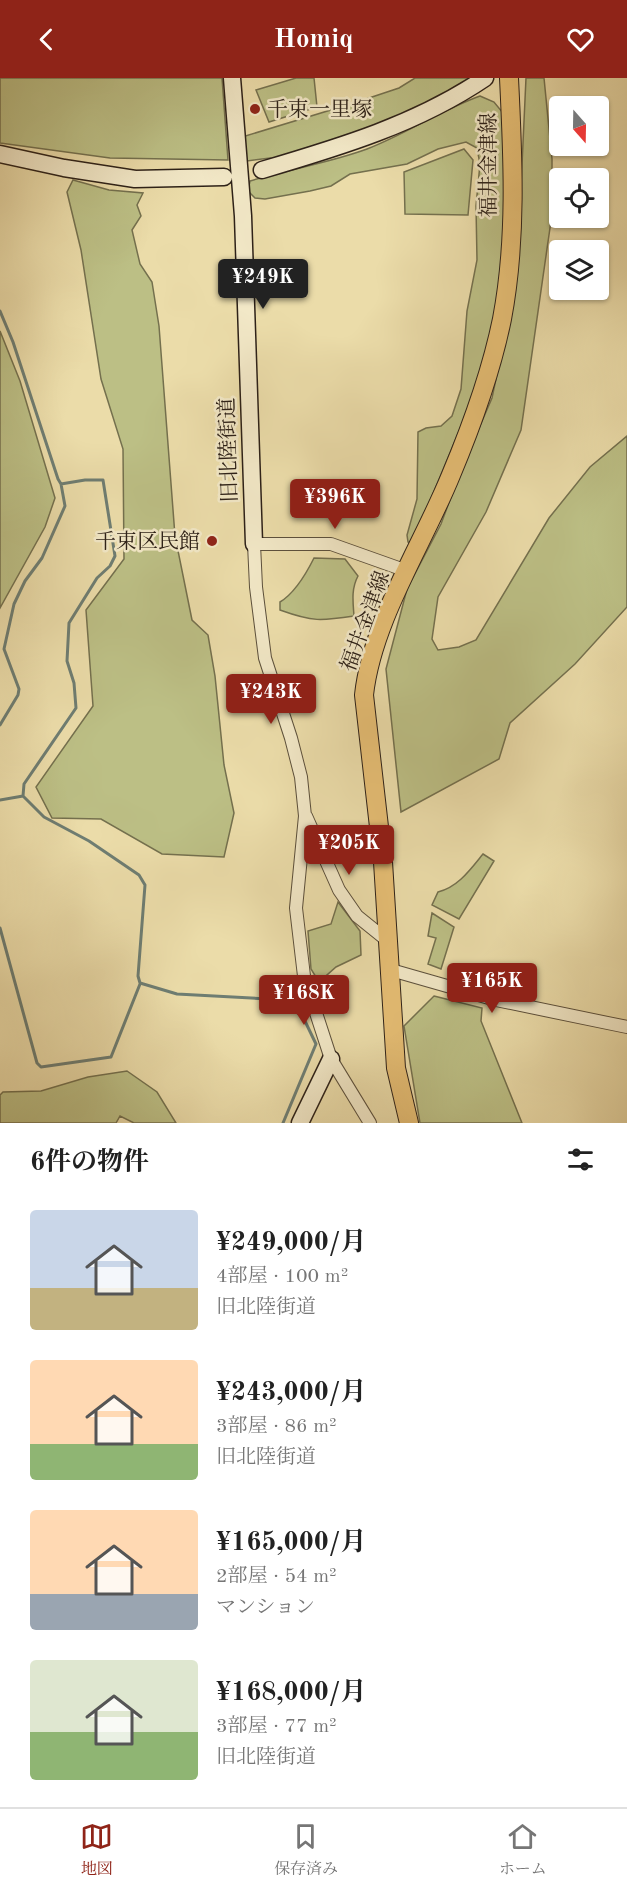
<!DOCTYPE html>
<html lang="ja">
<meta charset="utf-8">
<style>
:root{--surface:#fff;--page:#f2f2f2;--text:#222;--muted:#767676;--line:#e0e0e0;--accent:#8f2418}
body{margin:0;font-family:"Old Standard TT","Noto Serif JP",serif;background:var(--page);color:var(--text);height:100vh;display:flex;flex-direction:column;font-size:22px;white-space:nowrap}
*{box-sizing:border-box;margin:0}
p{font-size:20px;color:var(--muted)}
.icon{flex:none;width:33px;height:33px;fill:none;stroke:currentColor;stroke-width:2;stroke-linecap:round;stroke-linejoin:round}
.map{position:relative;height:1045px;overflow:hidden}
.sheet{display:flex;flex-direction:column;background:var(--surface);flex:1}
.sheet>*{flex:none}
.needle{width:39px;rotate:160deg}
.buttons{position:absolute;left:549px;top:18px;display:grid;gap:12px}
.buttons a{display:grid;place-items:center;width:60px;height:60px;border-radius:6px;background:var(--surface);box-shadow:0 2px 4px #0004;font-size:30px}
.price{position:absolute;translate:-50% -51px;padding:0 14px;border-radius:6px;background:var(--accent);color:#fff;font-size:20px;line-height:39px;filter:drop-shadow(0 2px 3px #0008)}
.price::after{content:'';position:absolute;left:50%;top:36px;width:18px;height:14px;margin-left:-9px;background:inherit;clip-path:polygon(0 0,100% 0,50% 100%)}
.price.current{background:#222;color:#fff}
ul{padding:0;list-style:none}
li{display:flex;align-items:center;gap:18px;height:150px;padding:0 30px}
li span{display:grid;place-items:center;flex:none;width:168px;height:120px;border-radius:6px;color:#555}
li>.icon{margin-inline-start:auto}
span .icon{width:72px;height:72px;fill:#fffc;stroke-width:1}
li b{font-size:26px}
h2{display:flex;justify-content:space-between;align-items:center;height:72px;padding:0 30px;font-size:26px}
header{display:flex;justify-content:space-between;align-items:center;height:78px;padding:0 30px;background:var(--accent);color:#fff;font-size:27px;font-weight:700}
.tab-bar{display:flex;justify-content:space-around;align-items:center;height:84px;border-top:2px solid var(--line);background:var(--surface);font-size:16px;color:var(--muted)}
.tab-bar a{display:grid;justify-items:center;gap:3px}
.tab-bar .current{color:var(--accent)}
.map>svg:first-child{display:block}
.green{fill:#bcbf85;stroke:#74704e;stroke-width:1.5}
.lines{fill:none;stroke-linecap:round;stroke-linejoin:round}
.stream{stroke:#6e7d72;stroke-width:3}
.street-casing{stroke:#5c503c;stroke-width:14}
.secondary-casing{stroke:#2d2118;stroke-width:19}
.primary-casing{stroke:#2d2118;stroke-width:20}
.street{stroke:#f2e8c7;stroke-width:12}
.secondary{stroke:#f2e8c7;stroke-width:16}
.primary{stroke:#e6be74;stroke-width:18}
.poi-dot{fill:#8f2418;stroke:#f2e8c7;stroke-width:2}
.labels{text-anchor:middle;stroke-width:5;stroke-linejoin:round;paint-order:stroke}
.poi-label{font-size:21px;fill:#2d2118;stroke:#f2e8c7;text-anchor:start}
.street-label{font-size:21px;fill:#2d2118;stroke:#f2e8c7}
</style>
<header><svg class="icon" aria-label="back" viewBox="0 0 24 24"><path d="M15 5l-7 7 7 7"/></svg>Homiq<svg class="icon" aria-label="heart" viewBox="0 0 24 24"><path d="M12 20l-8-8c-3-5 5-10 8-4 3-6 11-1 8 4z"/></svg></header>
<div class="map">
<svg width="627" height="1045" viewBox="0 0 627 1045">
<rect width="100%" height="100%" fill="#ebdca9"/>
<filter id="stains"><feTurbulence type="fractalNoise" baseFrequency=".00333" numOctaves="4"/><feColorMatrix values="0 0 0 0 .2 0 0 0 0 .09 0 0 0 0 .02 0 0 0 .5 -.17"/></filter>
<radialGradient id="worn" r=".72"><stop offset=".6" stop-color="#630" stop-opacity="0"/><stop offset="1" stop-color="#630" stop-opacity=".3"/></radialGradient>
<path class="green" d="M 0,0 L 222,0 L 228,82 L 110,80 L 0,65 Z
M 296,0 L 314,0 L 317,29 L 269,44 L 256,12 Z
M 415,0 L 471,0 C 413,39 346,59 280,83 L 270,80 L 247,83 L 242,59 L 357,24 L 399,10 Z
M 526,0 L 544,0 L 552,81 L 552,136 L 521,352 L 486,434 L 438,519 L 432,561 L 438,572 L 459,569 L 476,562 L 549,440 L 590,389 L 627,358 L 627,529 L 575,586 L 510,645 L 499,681 L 401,734 L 386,591 L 407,511 L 441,446 L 463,387 L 492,320 L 513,220 L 520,130 Z
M 480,18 L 494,24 L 503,35 L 505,102 L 504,170 L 497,230 L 484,286 L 467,334 L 412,466 L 408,464 L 407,457 L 417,421 L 418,354 L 426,350 L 441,348 L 452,338 L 461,311 L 467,233 L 477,182 L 476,128 L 480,86 L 477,70 L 466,64 L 438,71 L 407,86 L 350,96 L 331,108 L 310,113 L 265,121 L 255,120 L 248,113 L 250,103 C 289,91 329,85 367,71 C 406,56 441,32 480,18 Z
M 464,71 L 473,82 L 468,137 L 405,136 L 404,94 Z
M 73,102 L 109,112 L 143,115 L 137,127 L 141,138 L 132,152 L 140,186 L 152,204 L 159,248 L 175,458 L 192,542 L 208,557 L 215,598 L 224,687 L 234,735 L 224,779 L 162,776 L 101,741 L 52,740 L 36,709 L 93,628 L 86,532 L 124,481 L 123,371 L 101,301 L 81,172 L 67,114 Z
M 0,253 L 20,303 L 55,420 L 45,449 L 0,530 Z
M 314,480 L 345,481 L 358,498 C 351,511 353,524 354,538 C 321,543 313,544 280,532 L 280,524 C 295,515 306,496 314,480 Z
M 483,776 L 494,783 L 459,841 L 432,827 L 438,814 C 458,809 470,792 483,776 Z
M 338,824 L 360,853 L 361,877 L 336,889 L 319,904 L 311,891 L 308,853 L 331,846 Z
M 432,835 L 454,849 L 441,891 L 428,886 L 436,860 L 428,858 Z
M 434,918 L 482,930 L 481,943 L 522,1045 L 420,1045 L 404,948 Z
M 127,993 L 157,1014 L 176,1045 L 134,1045 L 120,1038 L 116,1045 L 0,1045 L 0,1017 L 3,1014 L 41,1013 L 88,999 Z"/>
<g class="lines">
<path class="stream" d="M 0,233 L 13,264 L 58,401 L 61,406 L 85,402 L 103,402 L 115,478 L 110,488 L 97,500 L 69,545 L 67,583 L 74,605 L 76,630 L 24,706 L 23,718 L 44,739 L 89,763 L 139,797 L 145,807 L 138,898 L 140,905 L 177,916 L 268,921 L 295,933 L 303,939 L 316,966 L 283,1045
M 0,647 L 18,617 L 19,611 L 4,571 L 14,526 L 25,503 L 42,480 L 65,428 L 61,406
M 0,722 L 23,718
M 0,850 L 37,985 L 41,989 L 111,979 L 140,906"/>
<g class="street-casing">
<path id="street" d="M 306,738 L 339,812 L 357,838 L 388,863
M 391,892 L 496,922 L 627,949
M 370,1045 L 331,981 L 304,898 L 296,830 L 305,738 L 301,699 L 291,660 L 265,580 L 256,509 L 254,466 L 331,466 L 407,493"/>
</g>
<g class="secondary-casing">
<path id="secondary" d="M 232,0 L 243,138 L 254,466
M 0,76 L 64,90 L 135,101 L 224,99
M 262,92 C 340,69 417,46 485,0
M 300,1045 L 331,981"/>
</g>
<g class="primary-casing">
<path id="primary" d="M 409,1045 L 396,990 L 383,784 L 364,617 C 372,543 423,466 451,397 C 472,347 491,295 502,241 C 517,162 513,80 509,0"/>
</g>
<use href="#street" class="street"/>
<use href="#secondary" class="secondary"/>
<use href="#primary" class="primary"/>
</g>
<g class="poi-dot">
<circle cx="255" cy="31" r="6"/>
<circle cx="212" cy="463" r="6"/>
</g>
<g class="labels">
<g class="poi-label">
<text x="267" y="38">千束一里塚</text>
<text x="200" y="470" text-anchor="end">千束区民館</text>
</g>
<g class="street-label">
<text transform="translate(488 87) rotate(-90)" y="7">福井金津線</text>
<text transform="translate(228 372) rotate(-92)" y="7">旧北陸街道</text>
<text transform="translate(365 543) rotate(-70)" y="7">福井金津線</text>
</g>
</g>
<rect width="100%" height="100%" filter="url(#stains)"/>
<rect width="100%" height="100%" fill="url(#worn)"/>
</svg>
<div class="buttons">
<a><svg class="needle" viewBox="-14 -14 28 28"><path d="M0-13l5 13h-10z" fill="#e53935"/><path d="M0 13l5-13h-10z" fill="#767676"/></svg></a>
<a><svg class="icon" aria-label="locate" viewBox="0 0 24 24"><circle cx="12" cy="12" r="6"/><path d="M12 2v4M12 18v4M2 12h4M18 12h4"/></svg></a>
<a><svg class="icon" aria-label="layers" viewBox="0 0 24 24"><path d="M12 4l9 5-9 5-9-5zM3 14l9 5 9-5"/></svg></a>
</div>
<b class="price current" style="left:263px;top:232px">¥249K</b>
<b class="price" style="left:335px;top:452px">¥396K</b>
<b class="price" style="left:271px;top:647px">¥243K</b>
<b class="price" style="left:349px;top:798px">¥205K</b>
<b class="price" style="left:492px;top:936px">¥165K</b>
<b class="price" style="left:304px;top:948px">¥168K</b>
</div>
<section class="sheet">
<h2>6件の物件<svg class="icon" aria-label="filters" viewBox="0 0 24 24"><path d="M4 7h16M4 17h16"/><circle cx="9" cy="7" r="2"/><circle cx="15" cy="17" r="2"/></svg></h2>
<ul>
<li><span style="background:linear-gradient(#c9d6e8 65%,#c2b280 0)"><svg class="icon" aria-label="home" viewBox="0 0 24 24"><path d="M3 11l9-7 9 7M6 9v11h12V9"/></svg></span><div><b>¥249,000/月</b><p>4部屋 · 100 m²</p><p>旧北陸街道</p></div></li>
<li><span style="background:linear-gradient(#ffd9b3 70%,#8fb573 0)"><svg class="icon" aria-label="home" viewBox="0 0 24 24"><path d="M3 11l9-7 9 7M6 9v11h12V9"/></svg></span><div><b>¥243,000/月</b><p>3部屋 · 86 m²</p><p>旧北陸街道</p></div></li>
<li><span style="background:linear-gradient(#ffd9b3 70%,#9aa5b1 0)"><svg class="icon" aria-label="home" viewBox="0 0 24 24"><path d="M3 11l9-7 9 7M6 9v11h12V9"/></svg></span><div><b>¥165,000/月</b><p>2部屋 · 54 m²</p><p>マンション</p></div></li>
<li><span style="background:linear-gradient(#dfe7d0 60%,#8fb573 0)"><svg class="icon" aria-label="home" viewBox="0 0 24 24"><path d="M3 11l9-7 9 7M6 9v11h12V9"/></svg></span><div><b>¥168,000/月</b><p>3部屋 · 77 m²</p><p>旧北陸街道</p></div></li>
</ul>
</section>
<nav class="tab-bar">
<a class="current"><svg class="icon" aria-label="map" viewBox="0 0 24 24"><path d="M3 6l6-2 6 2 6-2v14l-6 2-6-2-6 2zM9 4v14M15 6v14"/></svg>地図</a>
<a><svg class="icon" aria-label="saved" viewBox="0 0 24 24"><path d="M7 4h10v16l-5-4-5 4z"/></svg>保存済み</a>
<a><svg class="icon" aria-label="home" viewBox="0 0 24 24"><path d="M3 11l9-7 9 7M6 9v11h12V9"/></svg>ホーム</a>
</nav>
